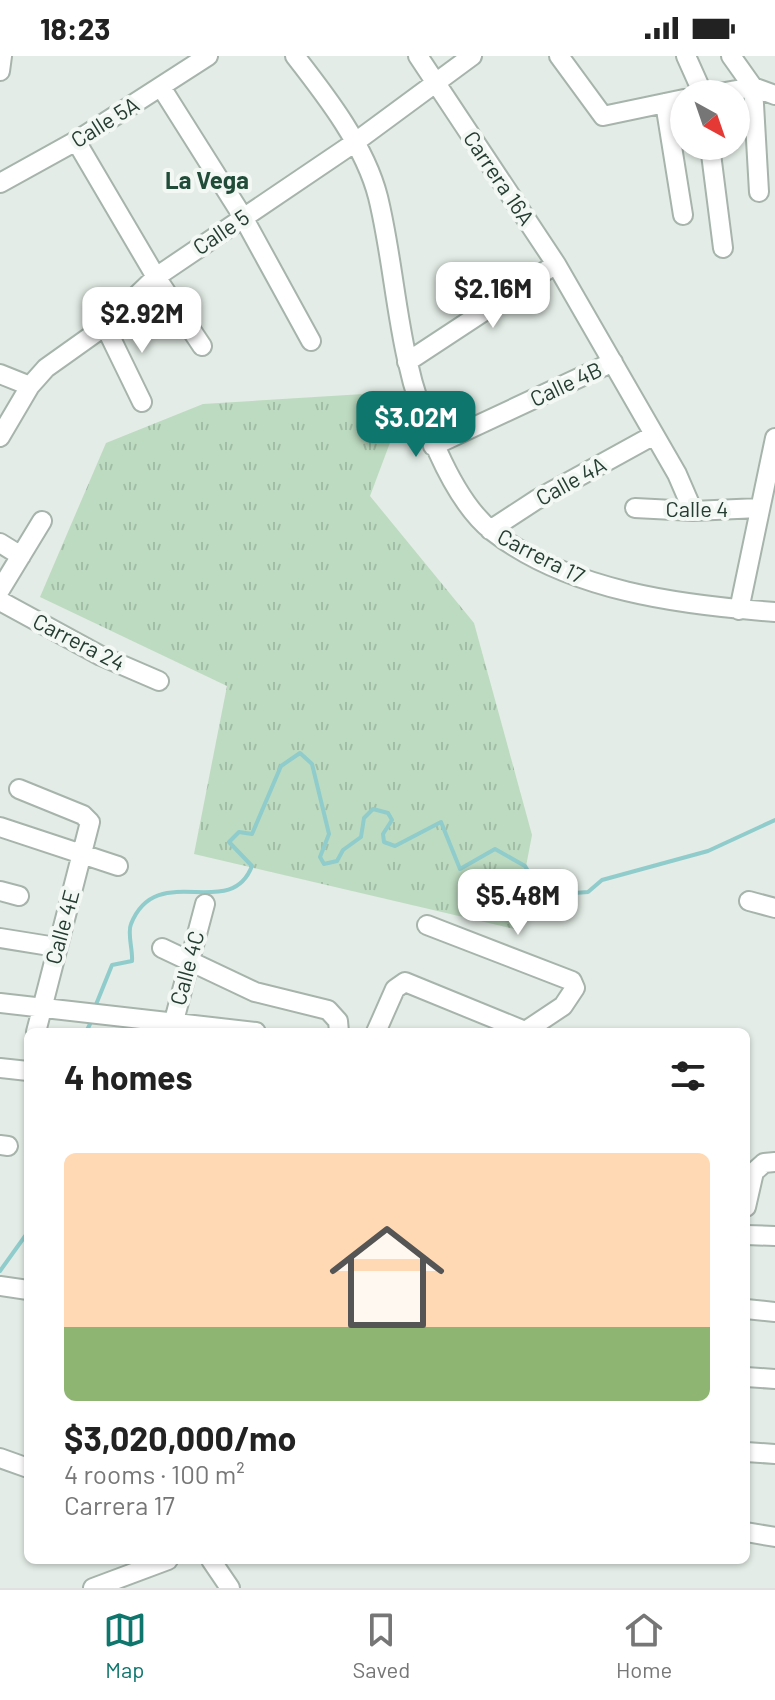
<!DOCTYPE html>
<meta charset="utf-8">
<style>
:root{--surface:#fff;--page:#f2f2f2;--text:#222;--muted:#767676;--line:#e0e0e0;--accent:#0f766e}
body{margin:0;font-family:Barlow,sans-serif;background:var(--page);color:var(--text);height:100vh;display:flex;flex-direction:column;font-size:30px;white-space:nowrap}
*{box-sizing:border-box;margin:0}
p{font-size:26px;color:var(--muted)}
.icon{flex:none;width:44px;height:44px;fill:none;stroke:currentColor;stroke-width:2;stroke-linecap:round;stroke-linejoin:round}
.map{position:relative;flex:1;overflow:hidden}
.sheet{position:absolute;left:24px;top:972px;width:726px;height:536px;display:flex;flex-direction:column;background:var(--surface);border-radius:12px;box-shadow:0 2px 6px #0004}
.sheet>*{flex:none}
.needle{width:52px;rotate:140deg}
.tools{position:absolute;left:670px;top:24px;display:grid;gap:16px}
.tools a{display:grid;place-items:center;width:80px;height:80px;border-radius:50%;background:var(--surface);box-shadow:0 2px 6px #0004;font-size:40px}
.price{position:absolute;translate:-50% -68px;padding:0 18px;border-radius:16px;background:#fff;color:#222;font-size:26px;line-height:52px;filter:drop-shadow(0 2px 4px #0008)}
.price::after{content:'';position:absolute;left:50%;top:48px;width:24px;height:18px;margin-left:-12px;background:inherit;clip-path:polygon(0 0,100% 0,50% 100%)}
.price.current{background:var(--accent);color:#fff}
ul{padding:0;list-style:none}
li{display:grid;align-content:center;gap:16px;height:424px;padding:0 40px}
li+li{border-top:2px solid var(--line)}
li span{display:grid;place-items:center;height:248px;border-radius:12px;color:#555}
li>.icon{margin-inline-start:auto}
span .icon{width:144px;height:144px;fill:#fffc;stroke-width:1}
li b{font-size:34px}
h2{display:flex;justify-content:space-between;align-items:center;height:96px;padding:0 40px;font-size:34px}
.status{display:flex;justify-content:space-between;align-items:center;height:56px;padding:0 40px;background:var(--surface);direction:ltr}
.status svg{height:22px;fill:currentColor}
.dock{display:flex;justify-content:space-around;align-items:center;height:112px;border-top:2px solid var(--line);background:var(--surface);font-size:22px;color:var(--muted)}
.dock a{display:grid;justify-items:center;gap:4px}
.dock .current{color:var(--accent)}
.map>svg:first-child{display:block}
.grass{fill:url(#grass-tufts)}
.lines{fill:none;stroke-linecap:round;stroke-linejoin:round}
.stream{stroke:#8fcccb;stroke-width:4}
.minor-casing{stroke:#a6b4ac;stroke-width:22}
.minor{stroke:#fff;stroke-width:18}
.labels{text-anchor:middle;stroke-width:8;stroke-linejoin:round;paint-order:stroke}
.street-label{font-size:22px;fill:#243c31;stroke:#f3f8f5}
.neighbourhood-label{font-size:24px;font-weight:bold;fill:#214c3a;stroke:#f3f8f5}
</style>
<div class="status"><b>18:23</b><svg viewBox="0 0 49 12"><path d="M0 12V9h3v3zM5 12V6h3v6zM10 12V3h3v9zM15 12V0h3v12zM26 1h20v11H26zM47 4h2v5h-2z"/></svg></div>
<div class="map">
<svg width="775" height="1532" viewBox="0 0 775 1532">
<defs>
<pattern id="grass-tufts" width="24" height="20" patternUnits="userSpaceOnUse" patternTransform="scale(2)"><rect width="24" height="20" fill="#bddbc0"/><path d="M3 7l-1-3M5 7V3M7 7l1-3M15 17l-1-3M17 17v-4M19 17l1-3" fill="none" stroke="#a2bda5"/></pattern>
</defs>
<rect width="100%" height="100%" fill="#e3ece6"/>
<path class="grass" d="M 380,337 L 397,368 L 370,440 L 474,567 L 532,779 L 514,873 L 194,798 L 227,630 L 40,541 L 106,387 L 203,348 Z"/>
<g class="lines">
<path class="stream" d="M 95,951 L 112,909 L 132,905 C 133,894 127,877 131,868 C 157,803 230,867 252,810 L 229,786 L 239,776 L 252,778 L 281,710 L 300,697 L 312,708 L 329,778 L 320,801 L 324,808 L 337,805 L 343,794 L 361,781 L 364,762 L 373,753 L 388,757 L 392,764 L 383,778 L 384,786 L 395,790 L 441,766 L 460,813 L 495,793 L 525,810 L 539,834 L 547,839 L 588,836 L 602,824 L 708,795 L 775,764
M 86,976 L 92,964
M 0,1215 L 28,1176"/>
<g class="minor-casing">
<path id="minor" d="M 295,0 C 327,41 365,90 378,141 C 391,194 395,250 407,303 C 418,354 450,442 492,475 C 569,535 680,549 775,556
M 418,0 L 556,208 L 677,418 L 693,455
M 559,0 L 603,60 L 684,43
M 686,0 L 703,38
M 731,0 L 753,31 L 759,136
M 0,15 L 2,0
M 161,31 L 243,161 L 311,285
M 714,38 L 753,31 L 775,39
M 665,47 L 683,159
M 76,85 L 156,221 L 202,290
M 710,90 L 723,192
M 0,127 L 76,85 L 208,0
M 105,270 L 142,346
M 407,306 L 556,208
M 0,318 L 30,330
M 0,381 L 30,330 L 46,312 L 105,270 L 156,221 L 354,87 L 472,0
M 433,390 L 613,306
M 635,452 L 693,455 L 759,452
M 490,474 L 536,444 L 654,379
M 0,487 L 21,500
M 0,534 L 42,465
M 0,545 L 101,600 L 159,625
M 739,554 L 775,382
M 19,733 L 83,759 L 90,766 L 36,976
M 0,771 L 118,810
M 0,835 L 19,840
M 749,845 L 775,852
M 427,869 L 572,925 L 575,932 L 563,950 L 524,976
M 0,882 L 56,891
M 162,892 L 255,936 L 328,954 L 338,965 L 339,976
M 0,947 L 256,976
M 171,976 L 205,848
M 376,976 L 395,933 L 405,926 L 525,975
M 0,1012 L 28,1015
M 0,1089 L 8,1090
M 746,1151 L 754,1116 L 764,1107 L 775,1106
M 746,1179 L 775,1180
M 0,1230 L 28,1234
M 746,1253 L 775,1256
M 746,1321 L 775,1323
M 746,1396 L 775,1398
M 0,1402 L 28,1412
M 746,1476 L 775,1481
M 211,1504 L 230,1532
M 93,1532 L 168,1504"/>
</g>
<use href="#minor" class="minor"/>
</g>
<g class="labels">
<g class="street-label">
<text transform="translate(105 66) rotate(-32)" y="8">Calle 5A</text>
<text transform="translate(499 122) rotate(56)" y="8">Carrera 16A</text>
<text transform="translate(221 176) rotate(-34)" y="8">Calle 5</text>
<text transform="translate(566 328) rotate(-25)" y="8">Calle 4B</text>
<text transform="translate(571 425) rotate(-29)" y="8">Calle 4A</text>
<text x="697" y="461">Calle 4</text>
<text transform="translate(541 500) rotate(27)" y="8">Carrera 17</text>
<text transform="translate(79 586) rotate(27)" y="8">Carrera 24</text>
<text transform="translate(62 871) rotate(-75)" y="8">Calle 4E</text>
<text transform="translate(187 912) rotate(-75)" y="8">Calle 4C</text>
</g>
<g class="neighbourhood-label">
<text x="207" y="133">La Vega</text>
</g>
</g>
</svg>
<div class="tools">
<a><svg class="needle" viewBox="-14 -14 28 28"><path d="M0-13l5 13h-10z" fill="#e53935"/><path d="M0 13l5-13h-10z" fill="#767676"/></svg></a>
</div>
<b class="price" style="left:493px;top:274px">$2.16M</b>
<b class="price" style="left:142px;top:299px">$2.92M</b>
<b class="price current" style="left:416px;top:403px">$3.02M</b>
<b class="price" style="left:518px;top:881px">$5.48M</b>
<section class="sheet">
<h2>4 homes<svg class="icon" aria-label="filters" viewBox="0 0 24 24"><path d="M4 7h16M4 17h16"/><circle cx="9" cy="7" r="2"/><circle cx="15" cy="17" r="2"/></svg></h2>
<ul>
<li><span style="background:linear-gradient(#ffd9b3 70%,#8fb573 0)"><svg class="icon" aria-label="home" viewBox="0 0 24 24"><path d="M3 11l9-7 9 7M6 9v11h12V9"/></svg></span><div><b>$3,020,000/mo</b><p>4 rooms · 100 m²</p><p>Carrera 17</p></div></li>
</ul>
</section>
</div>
<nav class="dock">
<a class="current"><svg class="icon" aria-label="map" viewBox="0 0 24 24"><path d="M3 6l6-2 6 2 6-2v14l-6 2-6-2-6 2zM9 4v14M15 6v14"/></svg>Map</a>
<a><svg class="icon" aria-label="saved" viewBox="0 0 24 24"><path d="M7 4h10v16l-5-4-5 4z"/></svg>Saved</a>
<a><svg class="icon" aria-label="home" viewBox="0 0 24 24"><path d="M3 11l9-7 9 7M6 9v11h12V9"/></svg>Home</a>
</nav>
